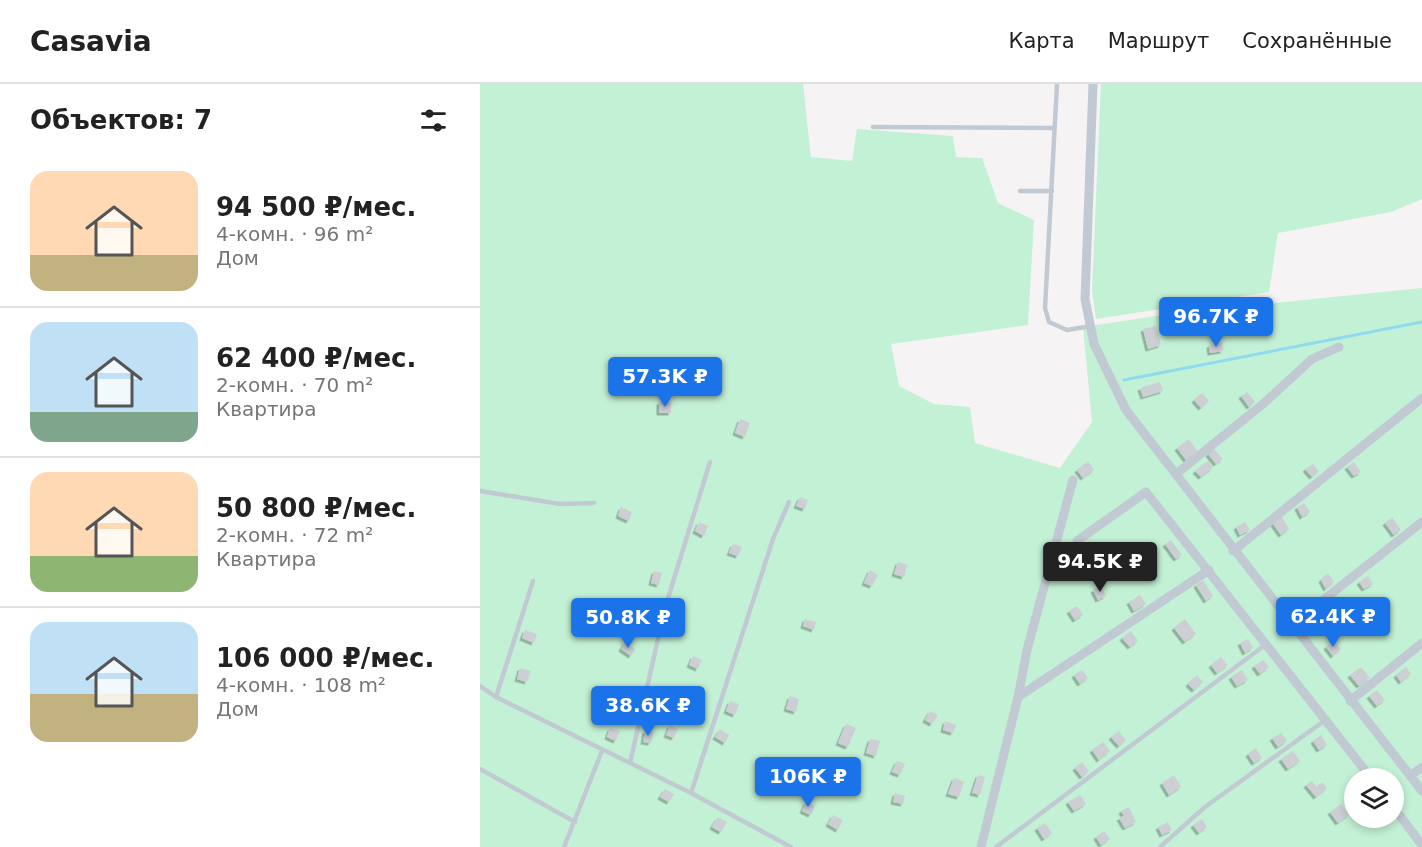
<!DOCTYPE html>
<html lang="ru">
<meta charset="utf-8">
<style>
:root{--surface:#fff;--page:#f2f2f2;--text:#222;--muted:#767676;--line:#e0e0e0;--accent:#1a73e8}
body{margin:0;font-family:"DejaVu Sans",sans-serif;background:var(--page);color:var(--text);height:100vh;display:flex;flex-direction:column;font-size:22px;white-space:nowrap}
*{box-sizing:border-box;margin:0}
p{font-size:20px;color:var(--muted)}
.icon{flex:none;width:33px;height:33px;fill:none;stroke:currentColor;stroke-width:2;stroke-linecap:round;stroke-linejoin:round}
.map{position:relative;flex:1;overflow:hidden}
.details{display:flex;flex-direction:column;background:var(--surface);width:480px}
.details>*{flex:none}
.tools{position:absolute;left:864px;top:684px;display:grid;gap:12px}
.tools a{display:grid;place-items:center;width:60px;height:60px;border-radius:50%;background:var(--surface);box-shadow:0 3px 9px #0003;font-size:30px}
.price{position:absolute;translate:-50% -51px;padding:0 14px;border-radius:6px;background:var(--accent);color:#fff;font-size:20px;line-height:39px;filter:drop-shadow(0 2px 3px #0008)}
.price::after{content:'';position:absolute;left:50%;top:36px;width:18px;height:14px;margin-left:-9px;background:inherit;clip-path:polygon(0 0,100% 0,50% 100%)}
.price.active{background:#222;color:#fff}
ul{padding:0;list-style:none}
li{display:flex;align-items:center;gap:18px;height:150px;padding:0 30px}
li+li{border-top:2px solid var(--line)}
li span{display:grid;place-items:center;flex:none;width:168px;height:120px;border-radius:18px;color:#555}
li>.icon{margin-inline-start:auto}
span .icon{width:72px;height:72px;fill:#fffc;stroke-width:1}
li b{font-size:26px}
h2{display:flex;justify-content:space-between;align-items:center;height:72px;padding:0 30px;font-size:26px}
header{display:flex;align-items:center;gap:36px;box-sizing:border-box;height:84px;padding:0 30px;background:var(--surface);border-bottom:2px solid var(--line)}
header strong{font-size:28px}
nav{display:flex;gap:33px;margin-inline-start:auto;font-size:21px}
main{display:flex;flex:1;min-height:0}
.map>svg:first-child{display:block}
.green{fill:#c3f1d5;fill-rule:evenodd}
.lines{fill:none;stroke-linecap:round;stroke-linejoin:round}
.stream{stroke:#90daee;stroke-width:3}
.building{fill:#cdcfd5;filter:url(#shadow)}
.service{stroke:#c1cad2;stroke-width:4.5}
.minor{stroke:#c1cad2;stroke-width:9}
</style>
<header>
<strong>Casavia</strong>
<nav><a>Карта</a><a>Маршрут</a><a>Сохранённые</a></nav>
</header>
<main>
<section class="details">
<h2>Объектов: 7<svg class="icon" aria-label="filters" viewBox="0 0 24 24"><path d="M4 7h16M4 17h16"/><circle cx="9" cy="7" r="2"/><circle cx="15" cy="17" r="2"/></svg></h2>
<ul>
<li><span style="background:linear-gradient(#ffd9b3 70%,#c2b280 0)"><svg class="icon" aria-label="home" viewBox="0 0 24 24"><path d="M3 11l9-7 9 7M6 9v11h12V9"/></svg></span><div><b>94 500 ₽/мес.</b><p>4-комн. · 96 m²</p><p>Дом</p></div></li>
<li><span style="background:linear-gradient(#bfe0f5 75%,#7fa58c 0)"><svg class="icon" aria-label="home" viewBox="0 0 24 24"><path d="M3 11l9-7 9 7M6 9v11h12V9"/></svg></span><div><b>62 400 ₽/мес.</b><p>2-комн. · 70 m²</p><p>Квартира</p></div></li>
<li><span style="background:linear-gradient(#ffd9b3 70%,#8fb573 0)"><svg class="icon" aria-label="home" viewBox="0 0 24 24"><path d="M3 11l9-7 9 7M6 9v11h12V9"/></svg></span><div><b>50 800 ₽/мес.</b><p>2-комн. · 72 m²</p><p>Квартира</p></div></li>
<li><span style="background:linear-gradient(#bfe0f5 60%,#c2b280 0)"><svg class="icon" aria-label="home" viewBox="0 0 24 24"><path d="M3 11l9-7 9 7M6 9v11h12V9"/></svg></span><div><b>106 000 ₽/мес.</b><p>4-комн. · 108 m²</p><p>Дом</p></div></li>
</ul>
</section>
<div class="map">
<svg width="942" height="763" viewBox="0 0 942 763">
<defs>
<filter id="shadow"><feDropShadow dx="-2.5" dy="2.5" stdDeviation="0" flood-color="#0004"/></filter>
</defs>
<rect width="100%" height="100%" fill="#f5f3f3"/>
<path class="green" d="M 0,0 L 323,0 L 331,73 L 372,77 L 377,45 L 473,52 L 476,73 L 502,74 L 518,119 L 554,136 L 548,241 L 411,260 L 419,302 L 454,320 L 490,323 L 495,359 L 580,384 L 612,338 L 603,243 L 696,229 L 942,204 L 942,763 L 0,763 ZM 874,694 L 914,694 L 914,734 L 874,734 Z
M 621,0 L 942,0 L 942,115 L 911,128 L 798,149 L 789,208 L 616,235 L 612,206 Z"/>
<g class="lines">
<path class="stream" d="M 644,296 L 942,238"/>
</g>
<path class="building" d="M 676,242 L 681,261 L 668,265 L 663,245 Z
M 742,259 L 743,267 L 730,269 L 729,261 Z
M 680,298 L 683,307 L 663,313 L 660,304 Z
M 767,308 L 775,318 L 769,323 L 761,312 Z
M 722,309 L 729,317 L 721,324 L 714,316 Z
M 179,318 L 191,318 L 191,329 L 179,329 Z
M 260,335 L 270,339 L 265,353 L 255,349 Z
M 709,355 L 717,367 L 706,376 L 697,364 Z
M 734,365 L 743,375 L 736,380 L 728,370 Z
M 608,377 L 614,386 L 603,394 L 597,386 Z
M 728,377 L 733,384 L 721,393 L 715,387 Z
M 874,378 L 881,388 L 874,392 L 867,383 Z
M 833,380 L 839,387 L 832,393 L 825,385 Z
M 320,413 L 328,416 L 325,425 L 316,422 Z
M 824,419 L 830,428 L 822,433 L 817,423 Z
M 141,423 L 152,428 L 149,437 L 138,432 Z
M 801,431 L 809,445 L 801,451 L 791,437 Z
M 912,433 L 921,446 L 914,451 L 905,439 Z
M 219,438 L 228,442 L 224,452 L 215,447 Z
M 765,438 L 770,446 L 760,451 L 756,443 Z
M 691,456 L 702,471 L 696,475 L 685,460 Z
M 253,460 L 262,463 L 258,472 L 249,469 Z
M 418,478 L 427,481 L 424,493 L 414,490 Z
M 390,486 L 398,491 L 392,502 L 384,499 Z
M 174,487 L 182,489 L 179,501 L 171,499 Z
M 848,489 L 854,498 L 846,505 L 841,496 Z
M 888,492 L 893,500 L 884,505 L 879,498 Z
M 723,496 L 733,512 L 726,517 L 716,501 Z
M 621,502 L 626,512 L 618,516 L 613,506 Z
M 660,511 L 666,520 L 654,527 L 649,518 Z
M 821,513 L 827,522 L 820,527 L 814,519 Z
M 597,522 L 603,531 L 595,536 L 589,527 Z
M 154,527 L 167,534 L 163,542 L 149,535 Z
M 188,533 L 199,536 L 197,545 L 186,542 Z
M 839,533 L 845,541 L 834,550 L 828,541 Z
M 325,535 L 336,538 L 334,546 L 323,542 Z
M 705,535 L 716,550 L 705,558 L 694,544 Z
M 45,546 L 57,550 L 54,559 L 42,554 Z
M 651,547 L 658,557 L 650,563 L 642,554 Z
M 768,555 L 773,564 L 765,569 L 760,559 Z
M 854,557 L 861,565 L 853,572 L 846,563 Z
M 145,558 L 155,565 L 151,572 L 141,565 Z
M 213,572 L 222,576 L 218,585 L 209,581 Z
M 741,573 L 748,581 L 737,589 L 731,581 Z
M 783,576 L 789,583 L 780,590 L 774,582 Z
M 881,583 L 890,594 L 879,602 L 870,591 Z
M 926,583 L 931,590 L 921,598 L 916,591 Z
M 40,584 L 51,587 L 47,598 L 37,595 Z
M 602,586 L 608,594 L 600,600 L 594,591 Z
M 762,586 L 768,596 L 757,602 L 751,593 Z
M 717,591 L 723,598 L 714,606 L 708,600 Z
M 897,606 L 905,616 L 897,622 L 889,612 Z
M 310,612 L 319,615 L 316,628 L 306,625 Z
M 250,617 L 259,620 L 255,631 L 246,627 Z
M 450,627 L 458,631 L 452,640 L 445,636 Z
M 465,637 L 476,641 L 473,649 L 463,646 Z
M 366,640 L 376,644 L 368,663 L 358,659 Z
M 190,641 L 198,645 L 194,654 L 186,651 Z
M 130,644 L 140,647 L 136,657 L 127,653 Z
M 240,645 L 249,651 L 245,659 L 235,653 Z
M 165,647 L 173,648 L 171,659 L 163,658 Z
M 639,647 L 646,656 L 639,662 L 631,653 Z
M 801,649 L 807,657 L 798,663 L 792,654 Z
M 841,651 L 847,661 L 839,666 L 833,657 Z
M 390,655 L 400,657 L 396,672 L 386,669 Z
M 623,658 L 630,667 L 619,676 L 612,666 Z
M 776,664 L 782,674 L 774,679 L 768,670 Z
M 813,667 L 820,677 L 808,685 L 801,675 Z
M 340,674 L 349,676 L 347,687 L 338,685 Z
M 417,677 L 425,680 L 420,691 L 412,688 Z
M 602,678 L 609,687 L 602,693 L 595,684 Z
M 498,691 L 505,693 L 500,711 L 492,709 Z
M 694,691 L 701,703 L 689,711 L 682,699 Z
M 474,694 L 484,698 L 479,713 L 468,710 Z
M 832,697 L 837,703 L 842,698 L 847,704 L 836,713 L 826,701 Z
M 185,705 L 194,710 L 189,718 L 180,713 Z
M 415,709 L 425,712 L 423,720 L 413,718 Z
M 600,711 L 606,720 L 594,727 L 588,718 Z
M 326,718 L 335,722 L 331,731 L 322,727 Z
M 861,720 L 869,731 L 858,739 L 850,728 Z
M 649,723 L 656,738 L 645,744 L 639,734 L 644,732 L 641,727 Z
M 353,731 L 363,736 L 358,746 L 348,740 Z
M 238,733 L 247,738 L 241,748 L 232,743 Z
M 722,735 L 727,743 L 719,749 L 713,741 Z
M 688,738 L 692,746 L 682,751 L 678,743 Z
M 565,739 L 572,749 L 564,755 L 557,744 Z
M 624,747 L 630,755 L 621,761 L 616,753 Z"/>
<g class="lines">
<path class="service" d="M 577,0 L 565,224 L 569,238 L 587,246 L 611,242
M 393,43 L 575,44
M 540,107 L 572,107
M 0,407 L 80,420 L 114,419
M 0,602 L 16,613 L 211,709 L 311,763
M 16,613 L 53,497
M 150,679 L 185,524 L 230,378
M 0,685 L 95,738
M 211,709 L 293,455 L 309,418
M 84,763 L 122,667
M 516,763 L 785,561
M 680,763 L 725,723 L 844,637"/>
<path class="minor" d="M 613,0 L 605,215 L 614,260 L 646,326 L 942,707
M 696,390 L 783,320 L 832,275 L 859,263
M 597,457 L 666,408 L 891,694
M 753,467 L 942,314
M 812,543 L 847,513 L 942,438
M 538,613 L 729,486
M 870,617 L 942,559
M 930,692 L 942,683
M 914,724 L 942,761
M 501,763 L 538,613 L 547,566 L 593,396"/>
</g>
</svg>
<div class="tools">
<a><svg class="icon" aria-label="layers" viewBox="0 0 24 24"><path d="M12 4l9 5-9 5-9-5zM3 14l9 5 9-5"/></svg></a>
</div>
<b class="price" style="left:736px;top:264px">96.7K ₽</b>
<b class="price" style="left:185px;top:324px">57.3K ₽</b>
<b class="price active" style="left:620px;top:509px">94.5K ₽</b>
<b class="price" style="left:853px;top:564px">62.4K ₽</b>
<b class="price" style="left:148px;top:565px">50.8K ₽</b>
<b class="price" style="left:168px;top:653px">38.6K ₽</b>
<b class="price" style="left:328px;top:724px">106K ₽</b>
</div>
</main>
